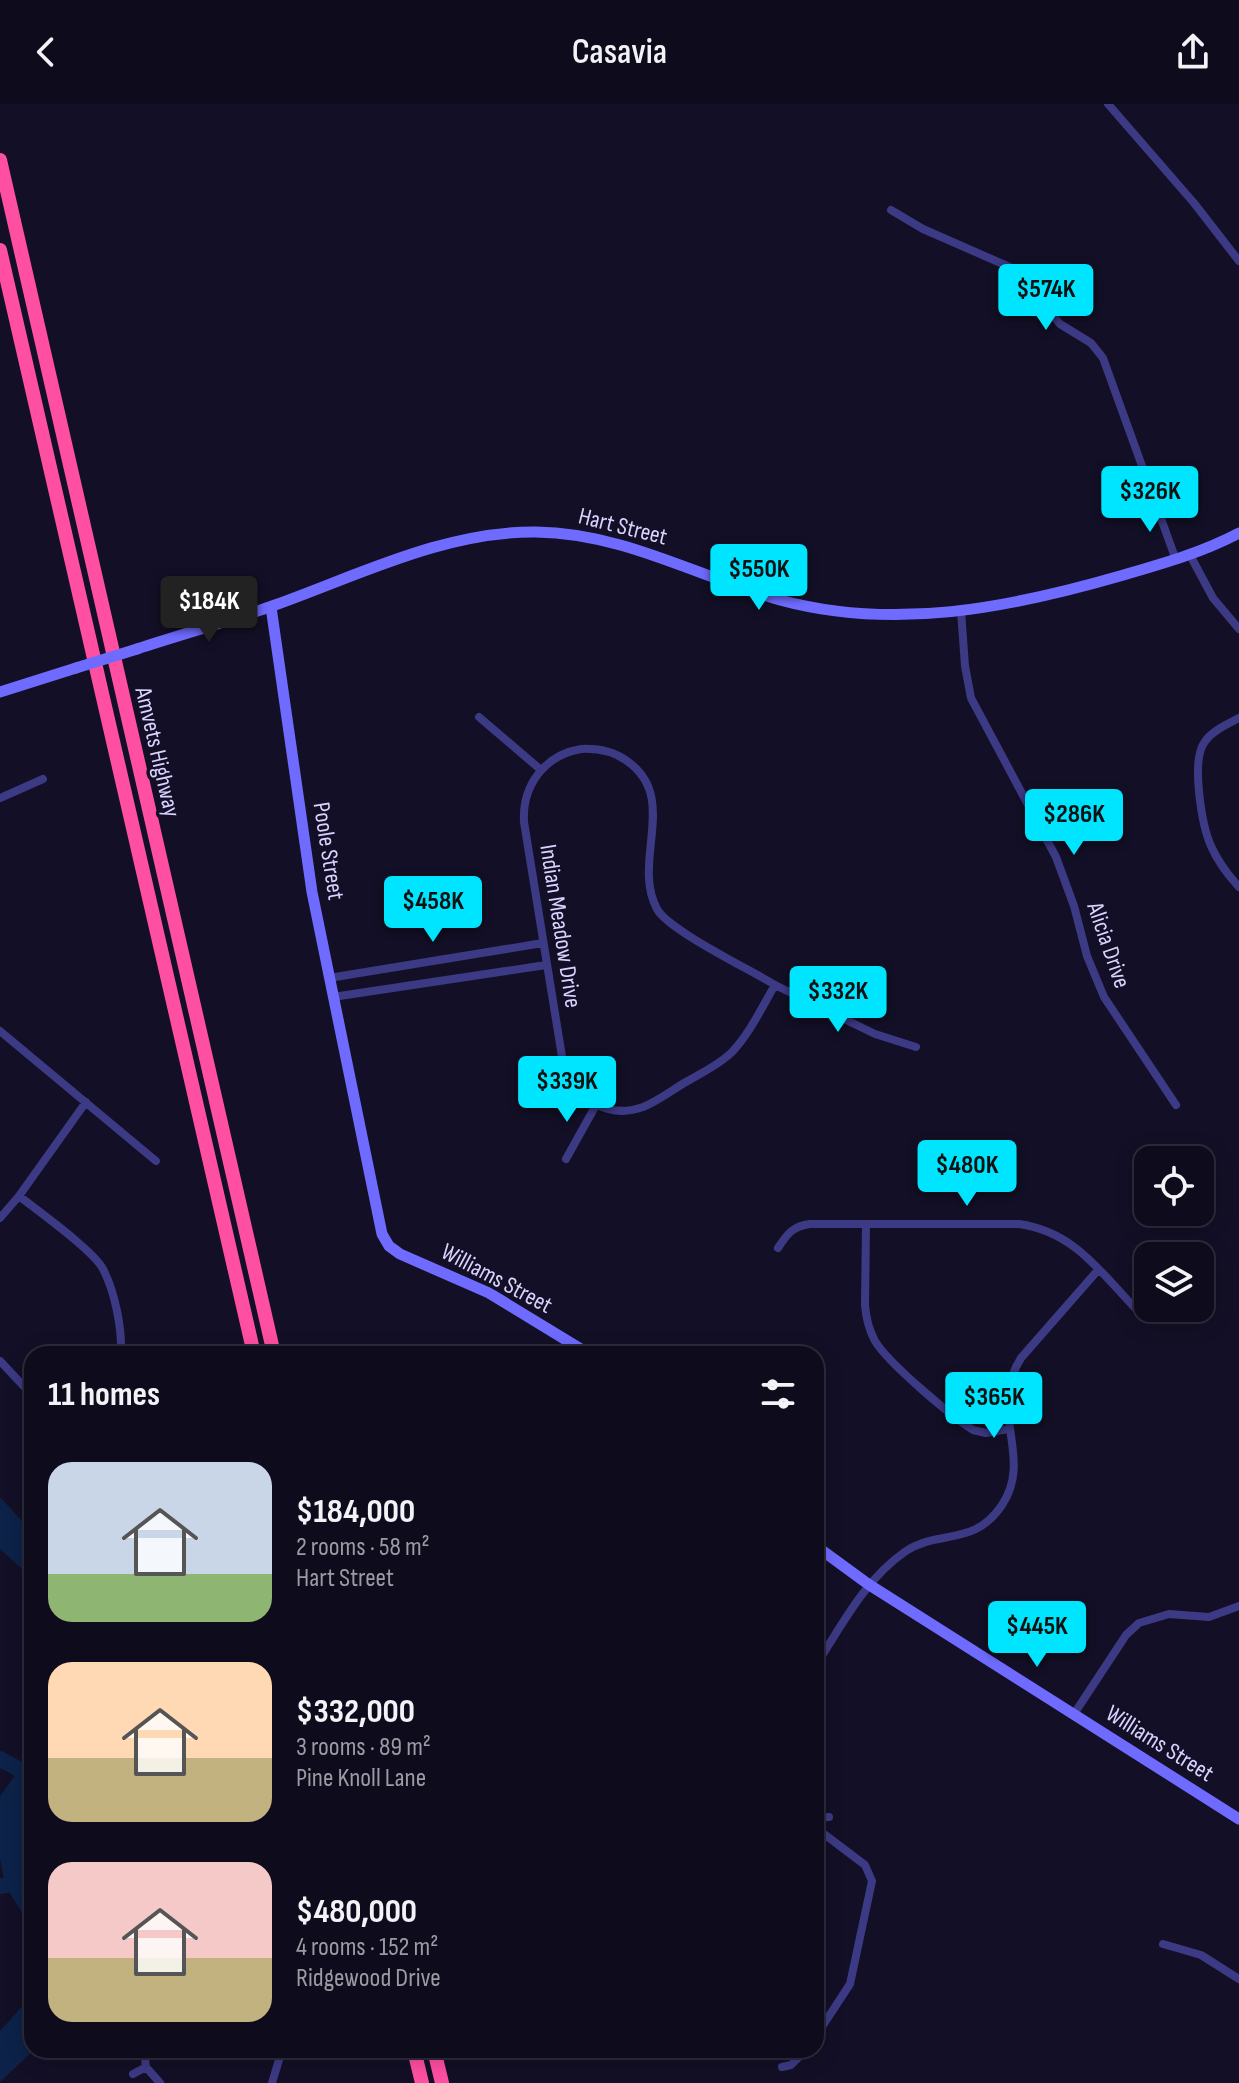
<!DOCTYPE html>
<meta charset="utf-8">
<style>
:root{--surface:#0e0b1c;--page:#1c1929;--text:#f1f3f6;--muted:#9b9ba3;--line:#2e2b3b;--accent:#00e5ff}
body{margin:0;font-family:"Sofia Sans Condensed",sans-serif;background:var(--page);color:var(--text);height:100vh;display:flex;flex-direction:column;font-size:30px;white-space:nowrap}
*{box-sizing:border-box;margin:0}
p{font-size:26px;color:var(--muted)}
.icon{flex:none;width:44px;height:44px;fill:none;stroke:currentColor;stroke-width:2;stroke-linecap:round;stroke-linejoin:round}
.map{position:relative;flex:1;overflow:hidden}
.sheet{position:absolute;left:24px;top:1242px;width:800px;height:712px;display:flex;flex-direction:column;background:var(--surface);border-radius:24px;box-shadow:0 4px 20px #0003,0 0 0 2px var(--line)}
.sheet>*{flex:none}
.fabs{position:absolute;left:1134px;top:1042px;display:grid;gap:16px}
.fabs a{display:grid;place-items:center;width:80px;height:80px;border-radius:16px;background:var(--surface);box-shadow:0 4px 20px #0003,0 0 0 2px var(--line);font-size:40px}
.price{position:absolute;translate:-50% -68px;padding:0 18px;border-radius:8px;background:var(--accent);color:#111;font-size:26px;line-height:52px;filter:drop-shadow(0 2px 4px #0008)}
.price::after{content:'';position:absolute;left:50%;top:48px;width:24px;height:18px;margin-left:-12px;background:inherit;clip-path:polygon(0 0,100% 0,50% 100%)}
.price.active{background:#222;color:#fff}
ul{padding:0;list-style:none}
li{display:flex;align-items:center;gap:24px;height:200px;padding:0 24px}
li span{display:grid;place-items:center;flex:none;width:224px;height:160px;border-radius:24px;color:#555}
li>.icon{margin-inline-start:auto}
span .icon{width:96px;height:96px;fill:#fffc;stroke-width:1}
li b{font-size:34px}
h2{display:flex;justify-content:space-between;align-items:center;height:96px;padding:0 24px;font-size:34px}
header{display:flex;justify-content:space-between;align-items:center;height:104px;padding:0 24px;background:var(--surface);font-size:36px;font-weight:600}
.map>svg:first-child{display:block}
.water{fill:#0c2248}
.lines{fill:none;stroke-linecap:round;stroke-linejoin:round}
.river{stroke:#0c2248;stroke-width:16}
.street{stroke:#3d3a85;stroke-width:8}
.secondary{stroke:#6f6bff;stroke-width:11}
.highway{stroke:#ff4fa3;stroke-width:14}
.secondary-bridge{stroke:#6f6bff;stroke-width:11}
.labels{text-anchor:middle;stroke-width:7;stroke-linejoin:round;paint-order:stroke}
.street-label{font-size:24px;fill:#d9d4ff;stroke:#130f26}
</style>
<header><svg class="icon" aria-label="back" viewBox="0 0 24 24"><path d="M15 5l-7 7 7 7"/></svg>Casavia<svg class="icon" aria-label="share" viewBox="0 0 24 24"><path d="M12 15V3M7 8l5-5 5 5M5 13v7h14v-7"/></svg></header>
<div class="map">
<svg width="1239" height="1979" viewBox="0 0 1239 1979">
<rect width="100%" height="100%" fill="#130f26"/>
<path class="water" d="M 0,1393 L 32,1428 L 32,1474 L 0,1445 Z
M 32,1648 L 32,1825 L 5,1781 L 0,1755 L 0,1692 Z
M 32,1891 L 32,1946 L 34,1946 L 0,1978 L 0,1927 Z"/>
<g class="lines">
<path class="river" d="M 0,1655 L 32,1672
M 0,1782 L 14,1780 L 32,1794"/>
<path class="street" d="M 1108,0 L 1194,99 L 1239,157
M 891,106 L 923,125 L 1012,164 L 1060,220 L 1091,239 L 1103,254 L 1176,456
M 1190,451 L 1213,494 L 1239,525
M 961,507 L 965,562 L 971,594 L 1056,753 L 1074,802 L 1087,852 L 1104,893 L 1176,1001
M 479,613 L 541,666
M 1239,614 C 1228,620 1211,627 1204,639 C 1191,658 1202,722 1211,742 C 1218,758 1228,771 1239,783
M 581,645 C 598,644 613,647 627,657 C 680,694 631,757 657,805 C 668,826 751,866 775,881 C 762,903 750,929 732,948 C 719,961 701,969 686,978 C 672,986 658,997 643,1003 C 610,1015 577,997 564,965 L 524,718 C 522,681 545,651 581,645 Z
M 0,694 L 43,675
M 329,874 L 543,839
M 775,881 L 875,930 L 916,943
M 333,893 L 546,861
M 0,927 L 156,1057
M 566,1055 L 596,1001
M 19,1092 C 38,1107 94,1147 103,1165 C 115,1188 122,1224 121,1250
M 0,1114 L 19,1092 L 86,998
M 866,1120 L 865,1201 C 866,1214 869,1226 875,1237 C 889,1260 949,1310 973,1326 L 986,1329 L 1008,1325
M 778,1144 C 787,1130 793,1122 810,1120 L 1019,1120 C 1075,1128 1100,1168 1137,1206
M 0,1257 L 32,1291
M 816,1561 C 842,1521 865,1475 906,1447 C 940,1425 974,1443 1002,1401 C 1034,1353 987,1308 1021,1254 L 1098,1166
M 1074,1610 L 1126,1531 L 1139,1519 L 1169,1510 L 1209,1513 L 1239,1502
M 816,1714 L 829,1713
M 816,1724 L 865,1761 L 872,1777 L 850,1880 L 816,1932
M 1163,1840 L 1201,1851 L 1239,1875
M 144,1946 L 146,1963 L 160,1979
M 782,1963 L 791,1961 L 806,1946
M 133,1970 L 146,1963
M 272,1979 L 282,1946"/>
<path class="secondary" d="M 271,503 L 312,788 L 382,1130 L 389,1142 L 400,1150 L 489,1189 L 589,1250
M 137,545 C 183,530 230,517 275,501 C 359,471 445,427 536,428 C 624,429 698,473 780,496 C 894,527 1009,504 1120,472 C 1161,460 1201,449 1239,429
M 0,588 L 76,564
M 816,1442 L 868,1480 L 1239,1715"/>
<path class="highway" d="M 0,56 L 274,1250
M 0,146 L 254,1250
M 414,1946 L 422,1979
M 434,1946 L 442,1979"/>
<path class="secondary-bridge" d="M 76,564 L 137,545"/>
</g>
<g class="labels">
<g class="street-label">
<text transform="translate(623 422) rotate(14)" y="8">Hart Street</text>
<text transform="translate(158 648) rotate(77)" y="8">Amvets Highway</text>
<text transform="translate(329 747) rotate(81)" y="8">Poole Street</text>
<text transform="translate(561 822) rotate(81)" y="8">Indian Meadow Drive</text>
<text transform="translate(1109 841) rotate(71)" y="8">Alicia Drive</text>
<text transform="translate(497 1174) rotate(28)" y="8">Williams Street</text>
<text transform="translate(1160 1639) rotate(32)" y="8">Williams Street</text>
</g>
</g>
</svg>
<div class="fabs">
<a><svg class="icon" aria-label="locate" viewBox="0 0 24 24"><circle cx="12" cy="12" r="6"/><path d="M12 2v4M12 18v4M2 12h4M18 12h4"/></svg></a>
<a><svg class="icon" aria-label="layers" viewBox="0 0 24 24"><path d="M12 4l9 5-9 5-9-5zM3 14l9 5 9-5"/></svg></a>
</div>
<b class="price" style="left:1046px;top:228px">$574K</b>
<b class="price" style="left:1150px;top:430px">$326K</b>
<b class="price" style="left:759px;top:508px">$550K</b>
<b class="price active" style="left:209px;top:540px">$184K</b>
<b class="price" style="left:1074px;top:753px">$286K</b>
<b class="price" style="left:433px;top:840px">$458K</b>
<b class="price" style="left:838px;top:930px">$332K</b>
<b class="price" style="left:567px;top:1020px">$339K</b>
<b class="price" style="left:967px;top:1104px">$480K</b>
<b class="price" style="left:994px;top:1336px">$365K</b>
<b class="price" style="left:1037px;top:1565px">$445K</b>
<section class="sheet">
<h2>11 homes<svg class="icon" aria-label="filters" viewBox="0 0 24 24"><path d="M4 7h16M4 17h16"/><circle cx="9" cy="7" r="2"/><circle cx="15" cy="17" r="2"/></svg></h2>
<ul>
<li><span style="background:linear-gradient(#c9d6e8 70%,#8fb573 0)"><svg class="icon" aria-label="home" viewBox="0 0 24 24"><path d="M3 11l9-7 9 7M6 9v11h12V9"/></svg></span><div><b>$184,000</b><p>2 rooms · 58 m²</p><p>Hart Street</p></div></li>
<li><span style="background:linear-gradient(#ffd9b3 60%,#c2b280 0)"><svg class="icon" aria-label="home" viewBox="0 0 24 24"><path d="M3 11l9-7 9 7M6 9v11h12V9"/></svg></span><div><b>$332,000</b><p>3 rooms · 89 m²</p><p>Pine Knoll Lane</p></div></li>
<li><span style="background:linear-gradient(#f6c9c9 60%,#c2b280 0)"><svg class="icon" aria-label="home" viewBox="0 0 24 24"><path d="M3 11l9-7 9 7M6 9v11h12V9"/></svg></span><div><b>$480,000</b><p>4 rooms · 152 m²</p><p>Ridgewood Drive</p></div></li>
</ul>
</section>
</div>
